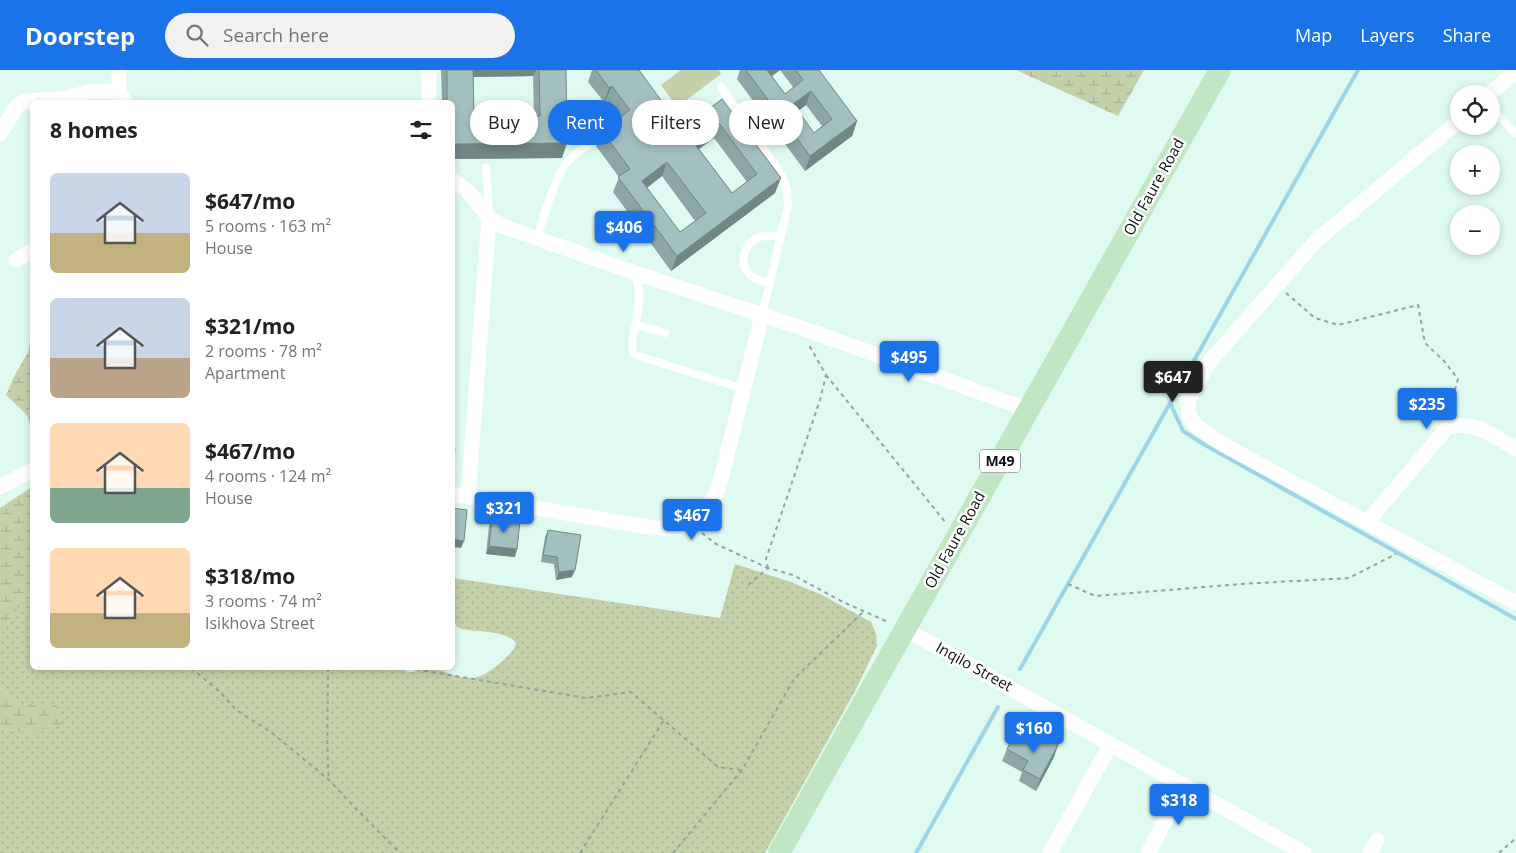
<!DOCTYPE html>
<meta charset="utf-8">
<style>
:root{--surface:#fff;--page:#f2f2f2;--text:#202124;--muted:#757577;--accent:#1a73e8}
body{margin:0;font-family:"Open Sans",sans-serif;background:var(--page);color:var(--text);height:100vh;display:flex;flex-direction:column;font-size:19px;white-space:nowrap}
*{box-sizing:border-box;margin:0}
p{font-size:16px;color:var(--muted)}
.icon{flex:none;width:28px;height:28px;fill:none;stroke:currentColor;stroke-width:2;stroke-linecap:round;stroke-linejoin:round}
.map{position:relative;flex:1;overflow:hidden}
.details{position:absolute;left:30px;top:30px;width:425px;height:570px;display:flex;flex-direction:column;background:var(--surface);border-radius:8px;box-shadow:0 2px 8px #0003}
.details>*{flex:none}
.hud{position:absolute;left:470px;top:30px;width:475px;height:45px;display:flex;gap:10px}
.controls{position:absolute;left:1450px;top:15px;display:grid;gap:10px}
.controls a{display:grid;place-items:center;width:50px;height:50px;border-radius:50%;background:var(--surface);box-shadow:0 2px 8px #0003;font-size:25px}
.price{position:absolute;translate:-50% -42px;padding:0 11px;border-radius:5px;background:var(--accent);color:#fff;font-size:16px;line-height:32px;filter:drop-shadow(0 1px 2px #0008)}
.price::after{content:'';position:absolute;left:50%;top:30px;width:15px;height:11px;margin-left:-8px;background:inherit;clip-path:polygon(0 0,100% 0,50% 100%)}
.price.on{background:#222;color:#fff}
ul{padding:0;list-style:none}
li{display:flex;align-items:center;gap:15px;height:125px;padding:0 20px}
li span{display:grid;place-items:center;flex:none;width:140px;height:100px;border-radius:8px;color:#555}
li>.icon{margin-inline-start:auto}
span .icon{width:60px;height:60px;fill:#fffc;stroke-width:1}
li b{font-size:21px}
h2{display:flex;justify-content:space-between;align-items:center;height:60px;padding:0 20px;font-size:21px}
.chip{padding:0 18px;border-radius:22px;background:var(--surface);box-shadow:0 2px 8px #0003;font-size:18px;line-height:45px}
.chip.on{background:var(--accent);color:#fff}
header{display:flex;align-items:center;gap:30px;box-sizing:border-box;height:70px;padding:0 25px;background:var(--accent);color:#fff}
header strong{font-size:24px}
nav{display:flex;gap:28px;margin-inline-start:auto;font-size:18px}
.search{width:350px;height:45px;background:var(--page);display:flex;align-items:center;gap:12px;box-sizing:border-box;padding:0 18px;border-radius:28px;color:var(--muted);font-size:19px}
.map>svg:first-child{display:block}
.grass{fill:url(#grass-dots)}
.wetland{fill:url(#wetland-marsh)}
.park{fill:#c4d0aa}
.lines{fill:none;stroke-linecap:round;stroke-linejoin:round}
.stream{stroke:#9cd4e8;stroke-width:4}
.path{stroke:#90a59d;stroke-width:2;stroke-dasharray:4 4;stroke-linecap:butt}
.lane{stroke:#fff;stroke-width:8}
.street{stroke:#fff;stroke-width:15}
.primary{stroke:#c1e6c4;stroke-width:22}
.wall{fill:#8ca5a5;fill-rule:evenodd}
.shaded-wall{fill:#728686}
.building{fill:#a3c0c0;stroke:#728686;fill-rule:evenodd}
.labels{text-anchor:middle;stroke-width:5;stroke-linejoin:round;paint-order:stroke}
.shield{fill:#fff;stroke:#535a57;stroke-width:1}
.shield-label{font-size:14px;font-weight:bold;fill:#09130f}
.street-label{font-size:15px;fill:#09130f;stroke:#fff}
</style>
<header>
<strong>Doorstep</strong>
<div class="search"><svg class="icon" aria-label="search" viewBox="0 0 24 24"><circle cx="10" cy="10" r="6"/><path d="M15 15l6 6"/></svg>Search here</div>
<nav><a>Map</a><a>Layers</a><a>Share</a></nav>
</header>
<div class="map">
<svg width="1516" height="783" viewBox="0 0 1516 783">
<defs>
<pattern id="grass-dots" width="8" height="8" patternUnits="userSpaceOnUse" patternTransform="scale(1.25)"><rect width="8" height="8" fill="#c4d0aa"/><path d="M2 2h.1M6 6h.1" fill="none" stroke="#a7b291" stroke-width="1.8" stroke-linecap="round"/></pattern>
<pattern id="wetland-marsh" width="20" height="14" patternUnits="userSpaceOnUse" patternTransform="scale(1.25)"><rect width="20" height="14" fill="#c4d0aa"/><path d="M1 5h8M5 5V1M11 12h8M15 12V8" fill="none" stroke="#a7b291"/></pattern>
</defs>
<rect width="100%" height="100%" fill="#dffaf0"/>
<path class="grass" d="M 735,494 L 791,512 L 822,525 L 871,552 L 876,564 L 877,576 L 855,621 L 765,783 L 0,783 L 0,658 L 29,664 L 55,635 L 20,634 L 0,618 L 0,564 L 32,519 L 32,598 L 357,598 L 362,599 C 373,598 386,596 397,598 C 402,598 406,602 411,602 C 418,602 422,597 429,598 C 444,600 458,609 474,608 C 484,608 515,584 516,573 C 507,560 476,562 461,559 C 459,558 456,556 455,554 C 450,546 453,519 453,508 L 720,548 Z"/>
<path class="wetland" d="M 1016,0 L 1144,0 L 1118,46 Z
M 32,259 L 32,361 L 27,345 L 6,325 L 15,305 L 28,282 Z
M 32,417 L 32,519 L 0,564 L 0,438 Z
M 0,618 L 20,634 L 55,634 L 62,654 L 29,664 L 0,658 Z"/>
<path class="park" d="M 681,0 L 719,0 L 721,4 L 677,37 L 661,15 Z"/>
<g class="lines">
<path class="stream" d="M 1170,333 L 1183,361 L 1205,375 L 1516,549
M 1020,599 L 1358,0
M 916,783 L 998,637"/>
<path class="path" d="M 1286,223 L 1315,248 L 1338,255 L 1418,235 L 1425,273 L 1444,291 L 1458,309 L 1448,345
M 826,305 L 946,453
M 702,463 L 716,474 L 768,498
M 768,498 L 766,489 L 820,330 L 826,305 L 809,275
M 1068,514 L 1095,526 L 1241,514 L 1349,508 L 1396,484
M 748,515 L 768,498 L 793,505 L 843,532 L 888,552
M 191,598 L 220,622 L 236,640 L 271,662 L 329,710 L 357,740 L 400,783
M 328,598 C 328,635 326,672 329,710
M 408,598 L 586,628 L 631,622 L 718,697 L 742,700
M 580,783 L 664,650
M 673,783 L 742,700 L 794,609 L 864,541
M 1499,783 L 1516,768"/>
<path class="lane" d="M 721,17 L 781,104 L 787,119 L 788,136 L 762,245
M 1491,38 L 1516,64
M 486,98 L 489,143
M 537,169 C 542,151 556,104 568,91 C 574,84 583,79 590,73
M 634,204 C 650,231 624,272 635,285 L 744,319
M 770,213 C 765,211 758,211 754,208 C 738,199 741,176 757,168 C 763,165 773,166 781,166
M 636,255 L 665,263"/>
<path class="street" d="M 119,0 L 119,22 L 126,32
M 1490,24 L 1516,0
M 429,32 L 429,0
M 1459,51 L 1317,170 L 1210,291 L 1188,331 L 1189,345 L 1196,356 L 1222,374 L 1516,533
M 0,64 L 17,36 L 25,31 L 63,29 L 93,21 L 119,22
M 452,110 L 467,120 L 489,148 L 502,156 L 633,202 L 799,257 L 1029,340
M 16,190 L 32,181
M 0,417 L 32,400
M 452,424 L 655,458 C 698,459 697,456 718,420 L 762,245
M 468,427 L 489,148
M 1367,452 L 1447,358 C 1471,348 1496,367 1516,379
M 905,559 L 1304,783
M 1050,783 L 1111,674
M 1148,783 L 1184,715
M 1370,783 L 1377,770"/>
<path class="primary" d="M 779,783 L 1220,0"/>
</g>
<path class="wall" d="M 441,0 L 566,0 L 562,88 L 452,89 L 452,32 L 442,32 ZM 533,6 L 534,46 L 474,47 L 473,7 Z
M 592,0 L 596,0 L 682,59 L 722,29 L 775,123 L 671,201 L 613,122 L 619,107 L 596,76 L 602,61 L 620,48 L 606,30 L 604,32 L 588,12 ZM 714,68 L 747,112 L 732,123 L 699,79 ZM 662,106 L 695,151 L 680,162 L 647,118 Z
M 740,0 L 780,0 L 772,6 L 785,24 L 793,17 L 780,0 L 819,0 L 857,51 L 852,66 L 805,101 L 737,9 ZM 806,35 L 822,56 L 814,63 L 798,41 Z
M 573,37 L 587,38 L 586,42 L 577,48 L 571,41 Z
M 492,448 L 515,487 L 486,484 L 489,456 Z
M 548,460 L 572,507 L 556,510 L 554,494 L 541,492 L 545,467 Z
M 1037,675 L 1054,687 L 1036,721 L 1019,711 L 1022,702 L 1002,691 L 1007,679 Z"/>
<path class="shaded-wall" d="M 470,0 L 536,0 L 533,6 L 468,7 Z
M 766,0 L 780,0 L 761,14 Z
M 612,16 L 606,30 L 604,32 L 609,18 Z
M 811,21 L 806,35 L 787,49 L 793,34 Z
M 587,38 L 586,42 L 577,48 L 578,44 Z
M 857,51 L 852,66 L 805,101 L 810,86 Z
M 719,53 L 714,68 L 688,87 L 694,73 Z
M 567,73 L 562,88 L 452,89 L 452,74 Z
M 667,92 L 662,106 L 637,125 L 642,111 Z
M 781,108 L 775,123 L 671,201 L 677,186 Z
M 452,469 L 464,471 L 461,478 L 452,477 Z
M 489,476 L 517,479 L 515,487 L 486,484 Z
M 575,500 L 572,507 L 556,510 L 559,502 Z
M 1058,675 L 1054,687 L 1036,721 L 1040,709 Z"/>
<path class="building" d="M 447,0 L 473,0 L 474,47 L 540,46 L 539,0 L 566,0 L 567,73 L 452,74 L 452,32 L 447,32 Z
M 596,0 L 639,0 L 682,59 L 722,29 L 781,108 L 677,186 L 618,107 L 630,99 L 602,61 L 630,40 L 612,16 L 609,18 ZM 719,53 L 757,104 L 732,123 L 694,73 ZM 667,92 L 706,143 L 680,162 L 642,111 Z
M 746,0 L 767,0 L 785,24 L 803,10 L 796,0 L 819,0 L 857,51 L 810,86 ZM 811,21 L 832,49 L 814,63 L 793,34 Z
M 581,30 L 587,38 L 578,44 L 573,37 Z
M 452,378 L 455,379 L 452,392 Z
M 452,438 L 467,440 L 464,471 L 452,469 Z
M 492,448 L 520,451 L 517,479 L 489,476 Z
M 548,460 L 581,465 L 575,500 L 559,502 L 557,487 L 543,485 Z
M 1016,663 L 1037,675 L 1042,666 L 1058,675 L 1040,709 L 1023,700 L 1028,691 L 1007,679 Z"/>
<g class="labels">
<rect class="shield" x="980" y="379.5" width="40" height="23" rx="4"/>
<g class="shield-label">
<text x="1000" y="396">M49</text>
</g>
<g class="street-label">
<text transform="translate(1154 117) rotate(-61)" y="5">Old Faure Road</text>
<text transform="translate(955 470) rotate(-61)" y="5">Old Faure Road</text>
<text transform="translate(974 597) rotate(29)" y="5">Inqilo Street</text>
</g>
</g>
</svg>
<div class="controls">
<a><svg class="icon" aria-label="locate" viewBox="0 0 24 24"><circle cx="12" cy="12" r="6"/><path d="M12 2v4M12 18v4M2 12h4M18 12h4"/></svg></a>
<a>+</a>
<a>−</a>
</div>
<b class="price" style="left:624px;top:183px">$406</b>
<b class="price" style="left:909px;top:313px">$495</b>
<b class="price on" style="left:1173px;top:333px">$647</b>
<b class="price" style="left:1427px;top:360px">$235</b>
<b class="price" style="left:504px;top:464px">$321</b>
<b class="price" style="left:692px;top:471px">$467</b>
<b class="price" style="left:1034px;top:684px">$160</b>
<b class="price" style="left:1179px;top:756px">$318</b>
<div class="hud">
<a class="chip">Buy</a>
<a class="chip on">Rent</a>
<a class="chip">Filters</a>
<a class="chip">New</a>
</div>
<section class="details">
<h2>8 homes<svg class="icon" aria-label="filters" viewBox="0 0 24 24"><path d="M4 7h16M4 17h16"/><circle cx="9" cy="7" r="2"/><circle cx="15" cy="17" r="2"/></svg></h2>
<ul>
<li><span style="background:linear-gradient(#c9d6e8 60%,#c2b280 0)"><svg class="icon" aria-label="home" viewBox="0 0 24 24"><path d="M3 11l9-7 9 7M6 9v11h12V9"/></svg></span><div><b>$647/mo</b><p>5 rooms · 163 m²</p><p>House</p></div></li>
<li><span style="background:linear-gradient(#c9d6e8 60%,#b9a48a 0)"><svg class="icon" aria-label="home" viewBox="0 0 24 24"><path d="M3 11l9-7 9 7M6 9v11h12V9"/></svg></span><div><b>$321/mo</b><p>2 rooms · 78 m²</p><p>Apartment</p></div></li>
<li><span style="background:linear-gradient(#ffd9b3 65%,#7fa58c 0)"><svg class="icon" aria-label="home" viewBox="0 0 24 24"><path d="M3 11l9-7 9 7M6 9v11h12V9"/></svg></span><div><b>$467/mo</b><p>4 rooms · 124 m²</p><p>House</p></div></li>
<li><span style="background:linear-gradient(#ffd9b3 65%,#c2b280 0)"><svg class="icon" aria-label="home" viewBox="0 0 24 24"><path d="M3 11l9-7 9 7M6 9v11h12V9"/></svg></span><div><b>$318/mo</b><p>3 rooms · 74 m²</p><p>Isikhova Street</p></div></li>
</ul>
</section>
</div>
